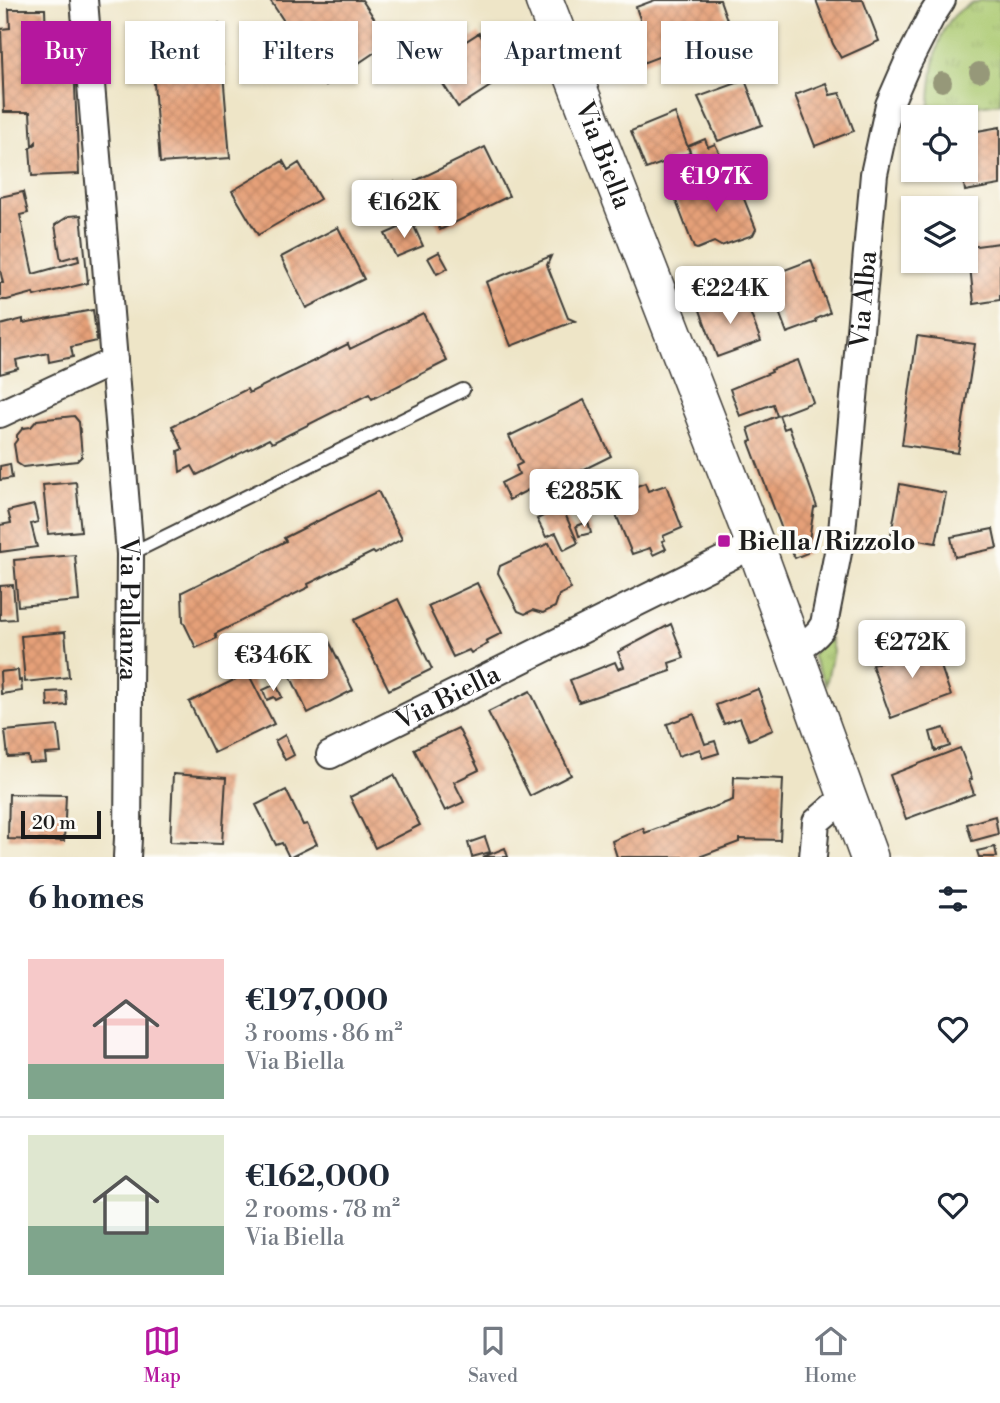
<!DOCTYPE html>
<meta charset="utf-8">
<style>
:root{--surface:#fff;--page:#f2f2f3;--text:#1f2937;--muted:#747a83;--line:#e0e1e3;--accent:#b5179e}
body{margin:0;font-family:"Libre Bodoni",serif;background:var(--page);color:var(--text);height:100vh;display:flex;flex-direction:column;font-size:26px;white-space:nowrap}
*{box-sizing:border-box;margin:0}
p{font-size:23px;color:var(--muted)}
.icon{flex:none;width:38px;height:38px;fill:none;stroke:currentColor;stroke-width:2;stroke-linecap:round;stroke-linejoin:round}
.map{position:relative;height:857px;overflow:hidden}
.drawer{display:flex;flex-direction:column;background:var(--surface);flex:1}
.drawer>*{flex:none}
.hud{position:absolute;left:21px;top:21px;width:959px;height:63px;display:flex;gap:14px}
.buttons{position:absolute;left:901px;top:105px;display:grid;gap:14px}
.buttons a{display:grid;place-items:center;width:77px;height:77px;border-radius:0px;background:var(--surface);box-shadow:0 2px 5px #0004;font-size:35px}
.scale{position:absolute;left:21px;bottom:18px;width:80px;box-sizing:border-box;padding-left:7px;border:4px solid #1c1c1c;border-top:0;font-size:19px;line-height:24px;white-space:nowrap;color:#1c1c1c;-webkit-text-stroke:5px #fdfcf7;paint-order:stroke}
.price{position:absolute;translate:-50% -60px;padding:0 16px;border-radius:7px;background:#fff;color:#222;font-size:23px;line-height:46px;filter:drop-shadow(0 2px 4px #0008)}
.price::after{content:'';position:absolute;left:50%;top:42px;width:21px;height:16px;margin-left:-10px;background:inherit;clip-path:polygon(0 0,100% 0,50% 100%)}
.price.selected{background:var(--accent);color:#fff}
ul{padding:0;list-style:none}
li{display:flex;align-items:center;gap:21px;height:175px;padding:0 28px}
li+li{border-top:2px solid var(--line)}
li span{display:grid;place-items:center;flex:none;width:196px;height:140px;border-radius:0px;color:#555}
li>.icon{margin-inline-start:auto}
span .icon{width:84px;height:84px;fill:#fffc;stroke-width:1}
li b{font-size:30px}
h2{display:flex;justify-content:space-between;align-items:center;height:84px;padding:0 28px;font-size:30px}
.pill{padding:0 24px;border-radius:0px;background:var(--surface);box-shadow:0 2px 5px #0004;font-size:24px;line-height:63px}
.pill.selected{background:var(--accent);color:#fff}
.dock{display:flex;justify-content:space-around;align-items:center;height:98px;border-top:2px solid var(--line);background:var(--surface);font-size:19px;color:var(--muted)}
.dock a{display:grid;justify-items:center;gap:4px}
.dock .selected{color:var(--accent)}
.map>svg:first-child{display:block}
.grass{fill:url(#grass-tufts);stroke:#647246;stroke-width:2}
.building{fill:url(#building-cross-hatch)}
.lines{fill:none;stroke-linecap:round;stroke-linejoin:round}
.lane-casing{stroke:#3c3a36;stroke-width:16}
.street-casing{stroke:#3c3a36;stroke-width:30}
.secondary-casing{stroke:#3c3a36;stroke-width:40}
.lane{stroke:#fff;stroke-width:12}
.street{stroke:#fff;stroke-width:26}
.secondary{stroke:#fff;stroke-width:37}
.tree{fill:#969879}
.poi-dot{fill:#b5179e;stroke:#fdfcf7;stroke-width:2.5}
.labels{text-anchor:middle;stroke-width:7;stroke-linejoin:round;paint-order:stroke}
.street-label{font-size:26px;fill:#1c1c1c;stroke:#fdfcf7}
.poi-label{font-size:26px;font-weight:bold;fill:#1c1c1c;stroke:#fdfcf7;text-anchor:start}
</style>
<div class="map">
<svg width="1000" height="857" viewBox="0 0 1000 857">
<defs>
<pattern id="grass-tufts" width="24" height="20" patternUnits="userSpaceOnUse" patternTransform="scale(1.75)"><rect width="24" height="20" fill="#abc971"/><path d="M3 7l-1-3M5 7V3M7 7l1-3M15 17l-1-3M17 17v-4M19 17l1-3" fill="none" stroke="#93ac61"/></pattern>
<pattern id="building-cross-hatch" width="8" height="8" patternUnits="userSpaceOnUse" patternTransform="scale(1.75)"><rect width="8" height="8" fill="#e5a078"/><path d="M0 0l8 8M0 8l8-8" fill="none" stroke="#c48967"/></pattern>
</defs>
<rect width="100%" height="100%" fill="#fdfcf7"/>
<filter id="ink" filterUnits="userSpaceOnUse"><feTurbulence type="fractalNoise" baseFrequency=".0143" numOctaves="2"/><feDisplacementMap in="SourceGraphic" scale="14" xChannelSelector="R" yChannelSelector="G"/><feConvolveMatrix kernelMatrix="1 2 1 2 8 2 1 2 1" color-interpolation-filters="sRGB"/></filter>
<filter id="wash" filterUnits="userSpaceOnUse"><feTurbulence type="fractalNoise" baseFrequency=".00686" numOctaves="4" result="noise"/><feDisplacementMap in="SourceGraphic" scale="28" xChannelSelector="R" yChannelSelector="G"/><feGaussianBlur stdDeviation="1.57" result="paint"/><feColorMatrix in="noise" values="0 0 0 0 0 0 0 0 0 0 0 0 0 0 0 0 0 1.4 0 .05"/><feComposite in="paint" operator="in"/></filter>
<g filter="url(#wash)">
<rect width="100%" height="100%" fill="#eee5c7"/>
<path class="grass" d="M 982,0 L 1000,0 L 1000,103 L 929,112 C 932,80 932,29 962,9 C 967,5 975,3 982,0 Z
M 830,639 L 833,651 L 826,685 L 812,656 C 816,648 822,643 830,639 Z"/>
<g id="blocks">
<path class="building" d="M 270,0 L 362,0 L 390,42 L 326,85 Z
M 655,0 L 720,0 L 727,20 L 680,36 L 683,44 L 660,53 L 661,56 L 611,75 L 597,41 L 641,22 L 636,7 Z
M 816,0 L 863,0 L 879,41 L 841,58 L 833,44 Z
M 9,9 L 45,9 L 47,66 L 74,66 L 79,174 L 32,176 L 30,148 L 36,144 L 36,142 L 32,146 L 30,112 L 4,112 L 1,29 L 10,28 Z
M 219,24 L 230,158 L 160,163 L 150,30 Z
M 479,33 L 506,76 L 458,107 L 430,64 Z
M 745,80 L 762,125 L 718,141 L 698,97 Z
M 826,83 L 830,95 L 840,93 L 854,131 L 815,146 L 795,95 Z
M 675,113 L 690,153 L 646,169 L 631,131 Z
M 1000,127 L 1000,185 L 965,191 L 962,170 L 966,170 L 966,133 Z
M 705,139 L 708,147 L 715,144 L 720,154 L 695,164 L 688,146 Z
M 485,147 L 509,196 L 440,230 L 415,181 Z
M 283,161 L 288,170 L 299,163 L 320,199 L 258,235 L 232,191 Z
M 731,177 L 736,179 L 756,229 L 753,235 L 721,246 L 714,242 L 697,249 L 694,248 L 676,201 L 678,197 Z
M 394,182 L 401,198 L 393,201 L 385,187 Z
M 23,192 L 28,213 L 20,215 L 33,274 L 79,261 L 78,255 L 61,260 L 55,225 L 69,216 L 81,215 L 88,283 L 34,296 L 33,293 L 7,300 L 0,300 L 0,283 L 3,283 L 0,270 L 0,197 Z
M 412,222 L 423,246 L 396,257 L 385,234 Z
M 338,227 L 364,279 L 306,308 L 281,257 Z
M 1000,243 L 1000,300 L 974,304 L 968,247 Z
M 439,252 L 448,268 L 437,274 L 428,258 Z
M 551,256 L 547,265 L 568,318 L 575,321 L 511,346 L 486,282 Z
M 811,260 L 830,313 L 816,319 L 817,322 L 787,333 L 766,277 Z
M 743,294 L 761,341 L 717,357 L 700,310 Z
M 93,310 L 97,341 L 71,347 L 73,357 L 49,362 L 48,353 L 16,360 L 18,369 L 0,374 L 0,325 L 23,319 L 23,323 Z
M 423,313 L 447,361 L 372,399 L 369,394 L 272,443 L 269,439 L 197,475 L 192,466 L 180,472 L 178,451 L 183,449 L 172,426 L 247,389 L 249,393 L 348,344 L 350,349 Z
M 917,336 L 975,344 L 958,453 L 902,445 Z
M 798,360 L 813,402 L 779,415 L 784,429 L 789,427 L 817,507 L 814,508 L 807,553 L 795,558 L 786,540 L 749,442 L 752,441 L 748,428 L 777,416 L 773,404 L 740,416 L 730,389 L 772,372 L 771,370 Z
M 584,400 L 611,456 L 530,496 L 528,490 L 509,500 L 501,483 L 519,474 L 516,466 L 522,463 L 509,436 Z
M 74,416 L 79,422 L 82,456 L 77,461 L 23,467 L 17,463 L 14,444 L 17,440 L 17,435 L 23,428 L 31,427 L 37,420 Z
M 10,464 L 12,478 L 0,480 L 0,466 Z
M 76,482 L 81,531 L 48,534 L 43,485 Z
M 645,483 L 648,491 L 666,485 L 682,528 L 663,536 L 665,540 L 662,541 L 666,549 L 653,555 L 650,548 L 632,554 L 615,512 L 618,511 L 612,495 Z
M 900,484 L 946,493 L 936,543 L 891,535 Z
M 378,491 L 402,539 L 375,554 L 373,552 L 308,584 L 309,587 L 215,634 L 217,638 L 196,648 L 183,621 L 182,592 L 286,541 L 284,538 Z
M 34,505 L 38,522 L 31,524 L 37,547 L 0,552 L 0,525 L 11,523 L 8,511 Z
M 562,507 L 578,543 L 564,550 L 556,533 L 546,537 L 537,519 Z
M 588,522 L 591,533 L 579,536 L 576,526 Z
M 993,529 L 997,548 L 955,557 L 951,537 Z
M 549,543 L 571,589 L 559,595 L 555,607 L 543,613 L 533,610 L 525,614 L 518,611 L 498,573 L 500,566 Z
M 75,555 L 79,601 L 18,606 L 14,560 Z
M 477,583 L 502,633 L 486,641 L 488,644 L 471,653 L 469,650 L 453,657 L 428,606 Z
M 13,585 L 16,619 L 0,620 L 0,586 Z
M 398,599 L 432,669 L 389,690 L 354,620 Z
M 671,624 L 684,658 L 669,663 L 671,671 L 579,702 L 570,680 L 615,662 L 618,669 L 624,667 L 618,652 Z
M 65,632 L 69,677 L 25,682 L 21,636 Z
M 329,641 L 353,690 L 308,713 L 284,663 Z
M 933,643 L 951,696 L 891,718 L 872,665 Z
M 18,670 L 19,681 L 21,680 L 22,691 L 1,694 L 0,672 Z
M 248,673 L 274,724 L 214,753 L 189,702 Z
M 276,684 L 282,697 L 276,700 L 274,697 L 267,700 L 263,690 Z
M 758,689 L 773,730 L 749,740 L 740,718 L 724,724 L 716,705 Z
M 66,691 L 67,705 L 48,707 L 47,692 Z
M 530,691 L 571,775 L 530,796 L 488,712 Z
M 694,714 L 705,744 L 715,741 L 719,753 L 703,758 L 700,749 L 678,756 L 667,724 Z
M 58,726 L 61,753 L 45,754 L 46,762 L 29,763 L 28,756 L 8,757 L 5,731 Z
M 458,728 L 479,770 L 454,782 L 464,802 L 445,811 L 414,749 Z
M 944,728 L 950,746 L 935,751 L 930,732 Z
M 285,735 L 294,755 L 285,760 L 275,741 Z
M 960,748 L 972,779 L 969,780 L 974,794 L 906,819 L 890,775 Z
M 173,774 L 226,778 L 222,844 L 170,842 Z
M 394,775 L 420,825 L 375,848 L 350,797 Z
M 734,777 L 783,779 L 780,840 L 739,839 L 739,842 L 699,857 L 617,857 L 612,841 L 643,828 L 645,833 L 733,800 Z
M 286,790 L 303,825 L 307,824 L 317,844 L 291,857 L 289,857 L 282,843 L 276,845 L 256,805 Z
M 9,794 L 66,795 L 64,841 L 8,839 Z
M 995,816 L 998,834 L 972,841 L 967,824 Z
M 485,837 L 490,852 L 472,857 L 468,843 Z
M 995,847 L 997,857 L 979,857 L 977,851 Z
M 505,848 L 508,857 L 483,857 Z"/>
</g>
</g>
<g filter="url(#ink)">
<use href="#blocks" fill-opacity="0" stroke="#3c3a36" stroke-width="2"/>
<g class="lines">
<g class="lane-casing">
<path id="lane" d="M 130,554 L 463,390"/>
</g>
<g class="street-casing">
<g id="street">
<path id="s1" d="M 84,0 L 130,554 L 128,838 L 127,857"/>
<path d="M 0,414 L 114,361"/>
<path id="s2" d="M 794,651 C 806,643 818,636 824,624 L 842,532 L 874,174 L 889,105 L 907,64 L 931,17 L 942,0"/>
<path id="s3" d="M 330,755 L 755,544"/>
<path d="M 813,857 L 816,822 L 846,796"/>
</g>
</g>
<g class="secondary-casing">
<g id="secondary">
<path id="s4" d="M 544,0 L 755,544 L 869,857"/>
</g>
</g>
<use href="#lane" class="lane"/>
<use href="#street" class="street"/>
<use href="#secondary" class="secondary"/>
</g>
<g class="tree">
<circle cx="979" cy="72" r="10"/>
<circle cx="942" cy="82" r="10"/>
</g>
</g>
<rect class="poi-dot" x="717" y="534" width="14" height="14" rx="3.5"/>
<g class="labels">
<g class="street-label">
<text dy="9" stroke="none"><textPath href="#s4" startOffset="166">Via Biella</textPath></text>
<text dy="9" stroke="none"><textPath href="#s2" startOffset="368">Via Alba</textPath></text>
<text dy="9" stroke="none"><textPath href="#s1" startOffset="611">Via Pallanza</textPath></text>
<text dy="9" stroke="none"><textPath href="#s3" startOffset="131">Via Biella</textPath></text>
</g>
<g class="poi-label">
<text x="738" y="550">Biella / Rizzolo</text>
</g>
</g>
</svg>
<div class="buttons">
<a><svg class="icon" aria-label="locate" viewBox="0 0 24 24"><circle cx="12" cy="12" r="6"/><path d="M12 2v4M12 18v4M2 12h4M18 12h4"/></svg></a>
<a><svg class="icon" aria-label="layers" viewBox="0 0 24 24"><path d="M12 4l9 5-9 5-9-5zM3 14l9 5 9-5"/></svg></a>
</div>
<div class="scale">20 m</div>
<b class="price selected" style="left:716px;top:214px">€197K</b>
<b class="price" style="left:404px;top:240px">€162K</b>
<b class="price" style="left:730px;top:326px">€224K</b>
<b class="price" style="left:584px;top:529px">€285K</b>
<b class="price" style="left:912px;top:680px">€272K</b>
<b class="price" style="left:273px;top:693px">€346K</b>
<div class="hud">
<a class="pill selected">Buy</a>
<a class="pill">Rent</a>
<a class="pill">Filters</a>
<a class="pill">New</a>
<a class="pill">Apartment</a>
<a class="pill">House</a>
</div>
</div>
<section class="drawer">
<h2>6 homes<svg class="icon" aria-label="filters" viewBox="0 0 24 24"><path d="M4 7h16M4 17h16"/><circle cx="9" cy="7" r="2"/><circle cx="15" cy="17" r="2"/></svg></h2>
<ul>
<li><span style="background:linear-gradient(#f6c9c9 75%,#7fa58c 0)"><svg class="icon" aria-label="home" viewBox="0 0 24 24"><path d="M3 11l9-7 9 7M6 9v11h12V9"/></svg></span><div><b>€197,000</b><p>3 rooms · 86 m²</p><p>Via Biella</p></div><svg class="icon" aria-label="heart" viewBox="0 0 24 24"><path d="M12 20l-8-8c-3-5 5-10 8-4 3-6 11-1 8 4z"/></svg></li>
<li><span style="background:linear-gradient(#dfe7d0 65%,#7fa58c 0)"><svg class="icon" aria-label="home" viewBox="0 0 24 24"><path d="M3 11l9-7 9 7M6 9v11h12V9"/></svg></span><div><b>€162,000</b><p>2 rooms · 78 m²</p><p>Via Biella</p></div><svg class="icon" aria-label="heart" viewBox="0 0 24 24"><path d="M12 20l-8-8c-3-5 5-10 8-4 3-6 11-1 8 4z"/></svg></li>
</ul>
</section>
<nav class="dock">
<a class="selected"><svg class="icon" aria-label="map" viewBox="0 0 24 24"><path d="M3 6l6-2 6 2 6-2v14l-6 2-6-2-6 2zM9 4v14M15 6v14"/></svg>Map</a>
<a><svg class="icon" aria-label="saved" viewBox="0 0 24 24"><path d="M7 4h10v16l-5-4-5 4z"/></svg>Saved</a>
<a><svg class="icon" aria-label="home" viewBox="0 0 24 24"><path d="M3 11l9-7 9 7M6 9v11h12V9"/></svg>Home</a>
</nav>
